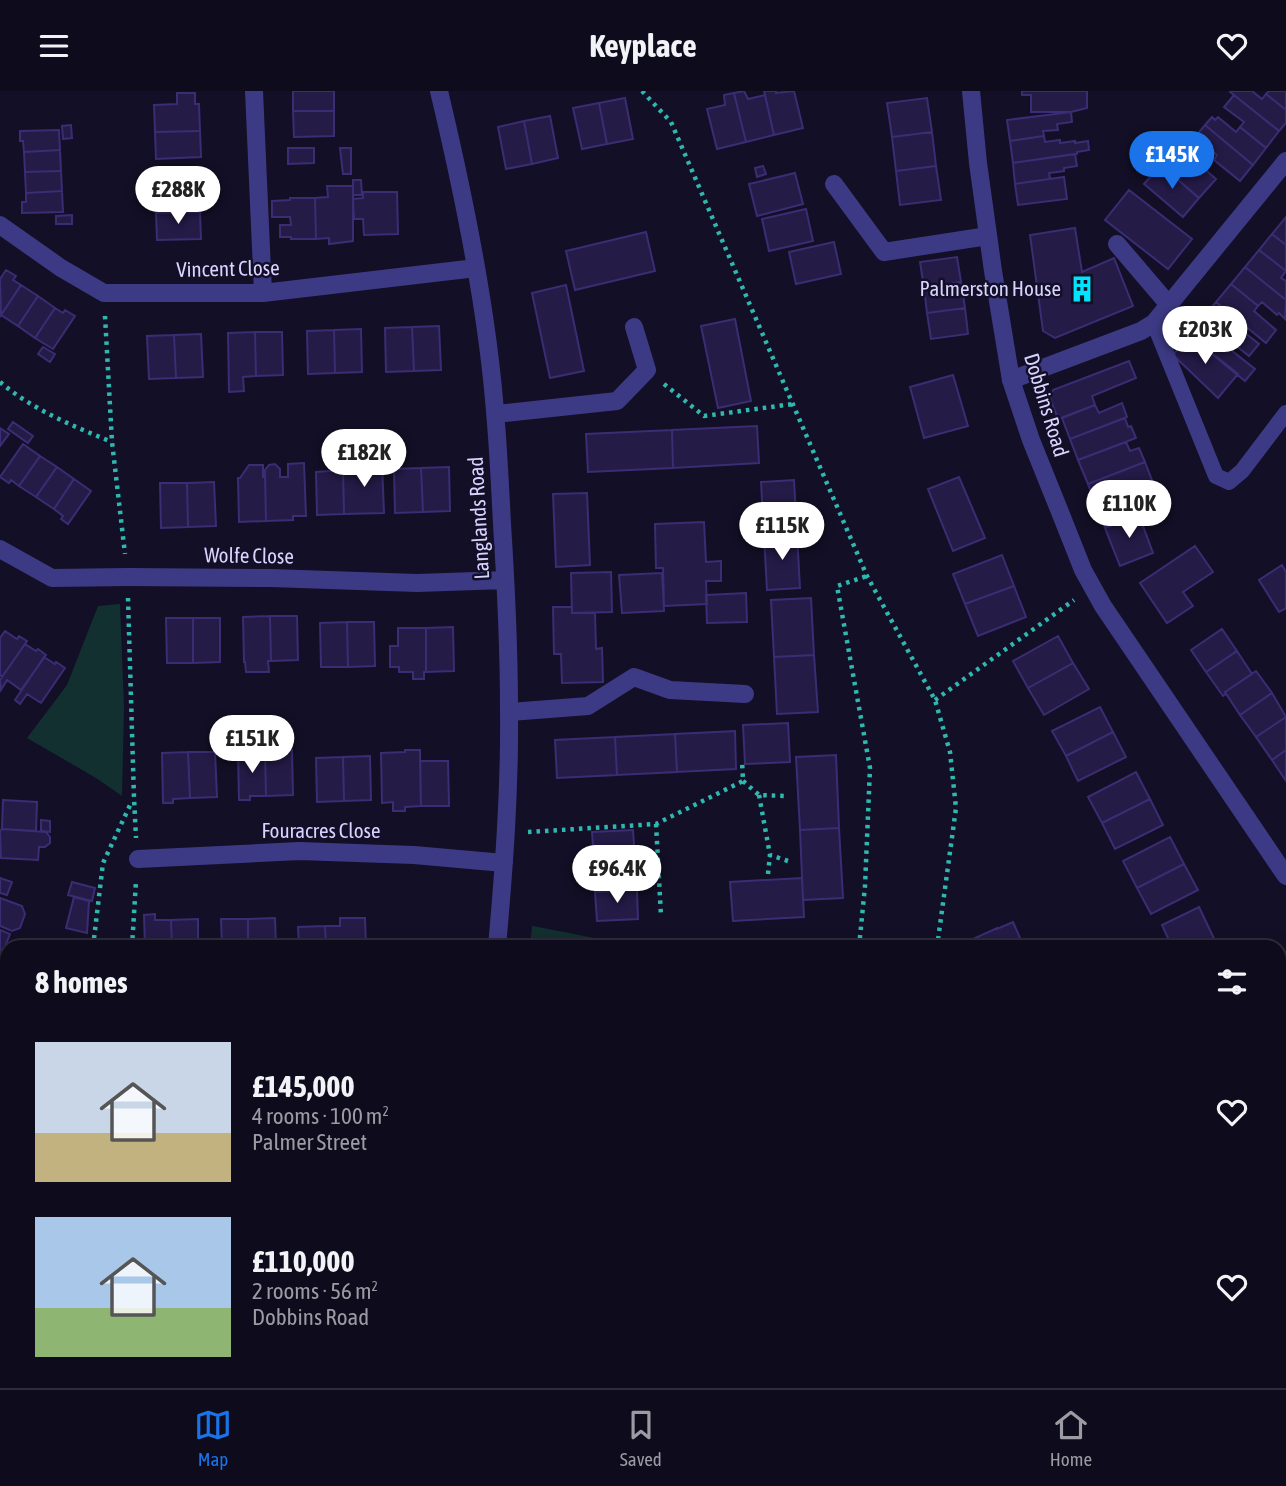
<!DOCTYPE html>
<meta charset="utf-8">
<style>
:root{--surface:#0e0b1c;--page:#171425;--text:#f1f3f6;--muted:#9b9ba3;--line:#2e2b3b;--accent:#1a73e8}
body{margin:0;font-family:"Asap Condensed",sans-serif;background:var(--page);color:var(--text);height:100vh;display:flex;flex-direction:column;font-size:26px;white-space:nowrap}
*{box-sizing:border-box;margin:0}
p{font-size:23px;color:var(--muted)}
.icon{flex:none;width:38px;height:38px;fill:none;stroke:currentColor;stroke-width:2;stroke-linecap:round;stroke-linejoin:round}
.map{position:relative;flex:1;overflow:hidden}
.panel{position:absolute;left:0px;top:849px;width:1286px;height:450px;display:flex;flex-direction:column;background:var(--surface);border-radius:21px 21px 0 0;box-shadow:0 4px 18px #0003,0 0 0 2px var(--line)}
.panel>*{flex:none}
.price{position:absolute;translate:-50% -60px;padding:0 16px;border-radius:24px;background:#fff;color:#222;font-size:23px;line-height:46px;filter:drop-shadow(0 2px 4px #0008)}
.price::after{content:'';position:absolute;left:50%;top:42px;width:21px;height:16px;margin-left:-10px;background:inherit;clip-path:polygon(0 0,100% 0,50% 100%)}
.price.active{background:var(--accent);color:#fff}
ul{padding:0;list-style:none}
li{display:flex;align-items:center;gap:21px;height:175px;padding:0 35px}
li span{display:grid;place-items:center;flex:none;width:196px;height:140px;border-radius:0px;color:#555}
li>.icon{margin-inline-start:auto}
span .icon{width:84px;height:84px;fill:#fffc;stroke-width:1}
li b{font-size:30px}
h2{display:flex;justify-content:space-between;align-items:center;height:84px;padding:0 35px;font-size:30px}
header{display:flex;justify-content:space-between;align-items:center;height:91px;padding:0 35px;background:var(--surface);font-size:32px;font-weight:700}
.menu{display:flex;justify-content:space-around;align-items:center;height:98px;border-top:2px solid var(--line);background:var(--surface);font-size:19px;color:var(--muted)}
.menu a{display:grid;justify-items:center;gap:4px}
.menu .active{color:var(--accent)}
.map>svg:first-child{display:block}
.green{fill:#12302f}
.building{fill:#241b47;stroke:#3b2d73;stroke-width:2}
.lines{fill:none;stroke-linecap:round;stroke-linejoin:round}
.path{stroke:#2fb8b0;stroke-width:4.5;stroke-dasharray:3.5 5;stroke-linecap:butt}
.service{stroke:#3d3a85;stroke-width:16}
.minor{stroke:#3d3a85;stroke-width:18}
.tertiary{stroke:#3d3a85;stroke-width:18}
.labels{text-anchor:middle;stroke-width:5;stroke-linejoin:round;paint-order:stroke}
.street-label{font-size:21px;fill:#d9d4ff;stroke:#130f26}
.poi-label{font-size:21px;fill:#d9d4ff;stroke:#130f26;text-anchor:end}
</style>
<header><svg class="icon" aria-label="menu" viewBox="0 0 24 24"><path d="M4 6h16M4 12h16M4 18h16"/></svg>Keyplace<svg class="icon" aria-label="heart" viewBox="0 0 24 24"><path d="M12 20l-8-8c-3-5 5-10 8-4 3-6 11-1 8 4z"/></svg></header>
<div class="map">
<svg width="1286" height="1297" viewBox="0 0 1286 1297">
<rect width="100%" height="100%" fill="#130f26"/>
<path class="green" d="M 120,513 L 124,616 L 122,705 L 96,687 L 27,647 L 67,594 L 98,515 Z
M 532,835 L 533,835 L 640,856 L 530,856 Z
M 7,1182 L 7,1292 L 60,1292 L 59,1297 L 0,1297 L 0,1210 Z"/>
<path class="building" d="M 293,0 L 334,0 L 334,20 L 293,20 Z
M 744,0 L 748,8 L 765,4 L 774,44 L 746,51 L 734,2 Z
M 764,0 L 776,0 L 776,2 L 794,0 L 803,37 L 774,44 Z
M 1022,0 L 1087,0 L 1087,17 L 1071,21 L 1031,21 L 1031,4 L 1022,4 Z
M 1231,0 L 1252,0 L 1262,8 L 1266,3 L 1286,19 L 1286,32 L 1279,40 L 1234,4 L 1230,1 Z
M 1269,0 L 1286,0 L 1286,19 L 1266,3 Z
M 177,2 L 195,2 L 195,13 L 199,13 L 200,40 L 155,41 L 154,14 L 177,13 Z
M 734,2 L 746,51 L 717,58 L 707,18 L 725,14 L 724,4 Z
M 1234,4 L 1279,40 L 1266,57 L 1240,36 L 1244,31 L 1224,16 Z
M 625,7 L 633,48 L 607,53 L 599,12 Z
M 927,7 L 932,41 L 892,46 L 887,12 Z
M 599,12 L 607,53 L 582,58 L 573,17 Z
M 293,20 L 334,20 L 334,45 L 294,46 Z
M 1071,21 L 1072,31 L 1057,33 L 1058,39 L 1043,40 L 1044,45 L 1010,50 L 1007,29 Z
M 550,25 L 558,67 L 532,73 L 524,30 Z
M 1212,26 L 1215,29 L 1218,26 L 1236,41 L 1240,36 L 1266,57 L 1253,74 L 1205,34 Z
M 524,30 L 532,73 L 506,78 L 498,36 Z
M 71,34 L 72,47 L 63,48 L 62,35 Z
M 1205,34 L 1253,74 L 1240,90 L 1214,69 L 1217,64 L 1195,46 Z
M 59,39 L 60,59 L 24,61 L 23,50 L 20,50 L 20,40 Z
M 200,40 L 201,66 L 156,68 L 155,41 Z
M 932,41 L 936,75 L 896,80 L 892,46 Z
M 1044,45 L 1045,51 L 1060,49 L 1060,52 L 1075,50 L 1075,52 L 1088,50 L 1089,59 L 1077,61 L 1077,63 L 1013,72 L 1010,50 Z
M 1177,54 L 1216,88 L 1199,107 L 1161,74 Z
M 288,57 L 314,57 L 314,72 L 288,73 Z
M 340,57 L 351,57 L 351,83 L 343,83 Z
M 60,59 L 61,80 L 25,81 L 24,61 Z
M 1075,63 L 1077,75 L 1064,77 L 1064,80 L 1049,82 L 1050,88 L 1015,93 L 1013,72 Z
M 1161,74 L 1199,107 L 1183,126 L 1144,93 Z
M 763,75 L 766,83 L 757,86 L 755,77 Z
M 936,75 L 941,109 L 900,114 L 896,80 Z
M 61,80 L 62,100 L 26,102 L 25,81 Z
M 795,82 L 803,113 L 757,125 L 749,93 Z
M 1064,86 L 1067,108 L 1018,114 L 1015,93 Z
M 353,89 L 361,89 L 362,104 L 353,104 Z
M 200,94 L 200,121 L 156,122 L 156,107 L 146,107 L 145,96 Z
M 327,95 L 353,95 L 353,150 L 329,153 L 329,147 L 316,148 L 315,107 L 328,106 Z
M 1129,99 L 1192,148 L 1168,178 L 1105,129 Z
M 62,100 L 63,121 L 22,122 L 22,111 L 26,111 L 26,102 Z
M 363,101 L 397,101 L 398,143 L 364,144 L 363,128 L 354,128 L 353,108 L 363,107 Z
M 290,107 L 315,107 L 316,148 L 291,148 L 291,146 L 280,146 L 280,134 L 291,134 L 290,126 L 272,126 L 272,110 L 290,109 Z
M 806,118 L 813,150 L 769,160 L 762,128 Z
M 200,121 L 201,148 L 157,149 L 156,122 Z
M 72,124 L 72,133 L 56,133 L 56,125 Z
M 1286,126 L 1286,154 L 1272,143 Z
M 1075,137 L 1082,181 L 1114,167 L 1133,215 L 1055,247 L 1043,240 L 1030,144 Z
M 646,141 L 655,180 L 575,199 L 566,160 Z
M 1272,143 L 1286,154 L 1286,180 L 1259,159 Z
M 834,151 L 841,183 L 796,193 L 789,161 Z
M 1259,159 L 1286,180 L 1281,187 L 1286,190 L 1286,209 L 1245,176 Z
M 957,166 L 961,191 L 924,197 L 920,171 Z
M 1245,176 L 1286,209 L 1285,228 L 1279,222 L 1277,224 L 1262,211 L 1258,215 L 1231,193 Z
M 6,179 L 16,185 L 13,189 L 21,194 L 1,224 L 0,188 Z
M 961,191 L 965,217 L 927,222 L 924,197 Z
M 1231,193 L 1258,215 L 1254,220 L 1276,239 L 1266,252 L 1216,211 Z
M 21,194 L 38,205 L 18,235 L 1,224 Z
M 566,194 L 584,280 L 550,287 L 532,202 Z
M 38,205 L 55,217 L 35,247 L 18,235 Z
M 1216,211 L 1243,234 L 1240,238 L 1259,253 L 1249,265 L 1202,228 Z
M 55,217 L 63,222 L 65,219 L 75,225 L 53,258 L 35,247 Z
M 965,217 L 968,243 L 931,248 L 927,222 Z
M 735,228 L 751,310 L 718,317 L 701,235 Z
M 1202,228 L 1230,250 L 1226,255 L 1255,278 L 1245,290 L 1189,244 Z
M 439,235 L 441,279 L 414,280 L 412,236 Z
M 412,236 L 414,280 L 386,281 L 385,237 Z
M 361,238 L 362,281 L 335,282 L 334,239 Z
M 334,239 L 335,282 L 308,283 L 307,240 Z
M 255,241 L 256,285 L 243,286 L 244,300 L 229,301 L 228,242 Z
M 255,241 L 282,241 L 283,284 L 256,285 Z
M 201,243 L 203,286 L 176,287 L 174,244 Z
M 174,244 L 176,287 L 149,288 L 147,245 Z
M 1189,244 L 1238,283 L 1218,307 L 1173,264 Z
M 43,256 L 55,263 L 50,271 L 38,263 Z
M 1129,270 L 1136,287 L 1092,305 L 1095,314 L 1058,328 L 1050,307 L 1053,299 Z
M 953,284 L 968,335 L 924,347 L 910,296 Z
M 1122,312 L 1127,326 L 1070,348 L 1062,327 L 1095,314 L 1099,322 Z
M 1125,327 L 1128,336 L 1131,335 L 1136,347 L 1078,369 L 1070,348 Z
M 13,331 L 33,345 L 28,352 L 8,338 Z
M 757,335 L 759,372 L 673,377 L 672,339 Z
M 0,337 L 9,343 L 0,355 Z
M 672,339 L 673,377 L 588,381 L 586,343 Z
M 1126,351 L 1130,360 L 1139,357 L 1145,371 L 1088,393 L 1078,369 Z
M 23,353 L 40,365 L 19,395 L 11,389 L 9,392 L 0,386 Z
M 40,365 L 57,376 L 36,406 L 19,395 Z
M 1145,371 L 1153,392 L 1096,414 L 1088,393 Z
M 304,372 L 306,425 L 293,425 L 293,429 L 266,430 L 265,379 L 269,374 L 275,373 L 280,378 L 280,386 L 288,386 L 288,373 Z
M 382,372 L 384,422 L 344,423 L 343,379 L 353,379 L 353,373 Z
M 249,374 L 263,374 L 263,386 L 265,386 L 266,430 L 239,431 L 238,387 L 240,387 Z
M 57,376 L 74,388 L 54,418 L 36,406 Z
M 449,376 L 450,420 L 423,421 L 421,377 Z
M 421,377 L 423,421 L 395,422 L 394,378 Z
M 343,379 L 344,423 L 317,424 L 316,381 Z
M 959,386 L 985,447 L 953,460 L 928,398 Z
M 74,388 L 91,400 L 68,433 L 61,428 L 63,425 L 54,418 Z
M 794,389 L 797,443 L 764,445 L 761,391 Z
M 214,391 L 216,435 L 188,436 L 187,392 Z
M 160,392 L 187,392 L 188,436 L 161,437 Z
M 1153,392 L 1157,401 L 1142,407 L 1148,421 L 1105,437 L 1096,414 Z
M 587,402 L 590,474 L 556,476 L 553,403 Z
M 1139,424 L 1153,462 L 1120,475 L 1105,437 Z
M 704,431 L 706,471 L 721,470 L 721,490 L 706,490 L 707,513 L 664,515 L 663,477 L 656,477 L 655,433 Z
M 797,443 L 800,497 L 767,499 L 764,445 Z
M 1195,455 L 1213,481 L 1183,501 L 1193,515 L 1167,532 L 1140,492 Z
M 1002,464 L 1014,495 L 965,513 L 953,483 Z
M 1282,474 L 1286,481 L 1286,517 L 1279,521 L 1259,489 Z
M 611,481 L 612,521 L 572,522 L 571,482 Z
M 662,482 L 664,520 L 622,522 L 619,484 Z
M 1014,495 L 1026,526 L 978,545 L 965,513 Z
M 746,502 L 747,531 L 707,532 L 706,504 Z
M 811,507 L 814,564 L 774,566 L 771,509 Z
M 553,516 L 572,516 L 572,522 L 595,522 L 596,558 L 602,557 L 603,591 L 562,592 L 561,563 L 554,563 Z
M 270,525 L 271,570 L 268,570 L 269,581 L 246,581 L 245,571 L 244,571 L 243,526 Z
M 270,525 L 297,525 L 298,569 L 271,570 Z
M 166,527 L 193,527 L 193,572 L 167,572 Z
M 193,527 L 220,527 L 220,571 L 193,572 Z
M 347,531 L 348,576 L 321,576 L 320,532 Z
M 347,531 L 374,531 L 375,575 L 348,576 Z
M 453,536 L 454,580 L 426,581 L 426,537 Z
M 398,537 L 426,537 L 426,581 L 424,581 L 424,588 L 413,588 L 413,581 L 399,581 L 399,576 L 390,576 L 390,555 L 398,555 Z
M 1222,538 L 1237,560 L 1206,581 L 1191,559 Z
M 5,540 L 17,548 L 19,545 L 27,550 L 2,586 L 0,584 L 0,547 Z
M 1058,545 L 1073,572 L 1028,597 L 1013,570 Z
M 25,553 L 36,560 L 38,558 L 46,564 L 21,599 L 7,589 L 1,599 L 0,589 Z
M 1237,560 L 1252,583 L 1225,601 L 1226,603 L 1223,605 L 1206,581 Z
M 814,564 L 818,621 L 777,623 L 774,566 Z
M 44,566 L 55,573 L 56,571 L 65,577 L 41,612 L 27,603 L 20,613 L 15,609 Z
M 1073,572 L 1089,598 L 1044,624 L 1028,597 Z
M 1256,580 L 1272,602 L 1240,624 L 1225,601 Z
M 1272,602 L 1286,626 L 1256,646 L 1240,624 Z
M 1100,616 L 1113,641 L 1066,665 L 1052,640 Z
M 1286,626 L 1286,659 L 1272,669 L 1256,646 Z
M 788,632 L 790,671 L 745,673 L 743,634 Z
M 735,640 L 736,678 L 677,681 L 675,643 Z
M 1113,641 L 1126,666 L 1078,690 L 1066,665 Z
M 675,643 L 677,681 L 617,684 L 615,646 Z
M 615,646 L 617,684 L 557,687 L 555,649 Z
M 292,659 L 293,704 L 266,705 L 265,660 Z
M 405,659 L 420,659 L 421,715 L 405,716 L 405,720 L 393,720 L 393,711 L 382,712 L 381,662 L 405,661 Z
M 1286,659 L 1286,690 L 1272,669 Z
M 265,660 L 266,705 L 250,705 L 250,709 L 239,709 L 238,661 Z
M 188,661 L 215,661 L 217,706 L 190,707 Z
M 188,661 L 190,707 L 173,708 L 173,712 L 163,712 L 162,662 Z
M 836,664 L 839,737 L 800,739 L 796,666 Z
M 370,665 L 371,709 L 344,710 L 343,666 Z
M 343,666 L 344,710 L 317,711 L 316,667 Z
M 420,670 L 448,670 L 449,715 L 421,715 Z
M 1136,681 L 1150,708 L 1102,732 L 1088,706 Z
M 1150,708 L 1163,734 L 1115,758 L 1102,732 Z
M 3,709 L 37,711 L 36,740 L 2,738 Z
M 41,729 L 50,730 L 50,741 L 41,740 Z
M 839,737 L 843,807 L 803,809 L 800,739 Z
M 2,738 L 46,741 L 50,746 L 50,752 L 45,756 L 39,756 L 38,769 L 1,767 L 0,740 Z
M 633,739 L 635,769 L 594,771 L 592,741 Z
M 1170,746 L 1184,773 L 1137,797 L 1123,770 Z
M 635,769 L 637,799 L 595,801 L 594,771 Z
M 1184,773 L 1198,799 L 1151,823 L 1137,797 Z
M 0,787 L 12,791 L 7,804 L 0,802 Z
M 802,787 L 804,826 L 733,830 L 730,791 Z
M 72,791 L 95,797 L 92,810 L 68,804 Z
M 637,799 L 638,828 L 597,830 L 595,801 Z
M 74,806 L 89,810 L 87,842 L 66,837 Z
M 0,807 L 22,815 L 25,823 L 20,837 L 12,840 L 0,835 Z
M 1199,816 L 1218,856 L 1172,856 L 1162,834 Z
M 155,823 L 155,829 L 171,829 L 172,856 L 145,856 L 144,824 Z
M 275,827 L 276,856 L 248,856 L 248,828 Z
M 340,827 L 365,827 L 366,856 L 326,856 L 325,835 L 340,835 Z
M 198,828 L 198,856 L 172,856 L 171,829 Z
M 221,828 L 248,828 L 248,856 L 222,856 Z
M 1013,831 L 1024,856 L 961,856 L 960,854 L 997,837 L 997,838 Z
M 325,835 L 326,856 L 299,856 L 298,836 Z
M 0,839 L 10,843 L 0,868 Z
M 431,848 L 431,856 L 403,856 L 403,849 Z
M 403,849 L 403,856 L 376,856 L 376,850 Z
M 0,876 L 6,879 L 1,889 L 7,892 L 7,897 L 4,904 L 0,902 Z
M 1279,1068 L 1280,1070 L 1285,1069 L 1286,1071 L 1286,1083 L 1284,1084 L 1286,1100 L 1279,1102 Z
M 1286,1115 L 1286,1141 L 1279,1143 L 1279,1117 Z
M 1286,1141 L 1286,1167 L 1279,1169 L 1279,1143 Z
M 1286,1167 L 1286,1193 L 1279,1195 L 1279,1169 Z
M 1286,1204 L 1286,1249 L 1281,1250 L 1279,1244 L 1279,1206 Z
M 92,1292 L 118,1292 L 117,1297 L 91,1297 Z
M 118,1292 L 143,1292 L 142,1297 L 117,1297 Z
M 167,1292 L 194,1292 L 193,1297 L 166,1297 Z
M 194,1292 L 221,1292 L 220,1297 L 193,1297 Z
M 244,1292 L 272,1292 L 271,1297 L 243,1297 Z
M 272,1292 L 311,1292 L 310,1297 L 271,1297 Z
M 323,1292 L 349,1292 L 348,1297 L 322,1297 Z
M 349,1292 L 375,1292 L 374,1297 L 348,1297 Z
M 705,1292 L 733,1292 L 734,1297 L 690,1297 L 690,1294 Z
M 954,1292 L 1005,1292 L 991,1297 L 957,1297 Z"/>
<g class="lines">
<path class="path" d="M 642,0 L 671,31 L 867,485 L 935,609 L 950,661 L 956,717 L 937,856
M 105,225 L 112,351 L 125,463
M 0,291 C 33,319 73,335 112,351
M 664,293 L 704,325 L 793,313
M 128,507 L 134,707 L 136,747
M 935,609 L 1074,509
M 743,690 L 759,704 L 785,705
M 759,704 L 770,764 L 788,770
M 656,733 L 661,825
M 528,741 L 656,733 L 743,690 L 742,669
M 768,783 L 770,764
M 93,856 L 103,772 L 132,710
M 132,856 L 136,790
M 859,856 L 865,795 L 870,677 L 837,495 L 867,485
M 0,1230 L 7,1205
M 791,1292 L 792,1297
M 66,1297 L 67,1292"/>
<path class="service" d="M 1154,232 L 1216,385 L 1229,391 L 1242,380 L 1286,322"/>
<path class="minor" d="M 254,0 L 263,202
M 439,0 C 459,84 477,169 488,254 C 496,314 499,374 502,433 C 506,495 509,557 509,618 C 510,698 504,777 497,856
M 834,93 L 884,161 L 988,145
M 0,134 L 61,177 L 104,202 L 263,202 L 476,177
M 1117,153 L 1169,214
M 1011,289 L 1141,240 L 1154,232 L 1286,70
M 496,323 L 617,310 L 647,279 L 634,236
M 0,458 L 52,487 L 128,486 L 271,487 L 417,492 L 505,489
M 510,621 L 588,615 L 634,586 L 670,599 L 745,603
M 138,768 L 299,760 L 414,764 L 504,772
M 613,1292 L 623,1297
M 1083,1292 L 1087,1297
M 426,1297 L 427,1292"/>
<path class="tertiary" d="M 971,0 L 978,72 L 993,180 L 1011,289 L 1031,349 L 1060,421 L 1083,479 L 1103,515 L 1286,785"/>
</g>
<defs>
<g id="building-bare" transform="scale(2.1)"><path d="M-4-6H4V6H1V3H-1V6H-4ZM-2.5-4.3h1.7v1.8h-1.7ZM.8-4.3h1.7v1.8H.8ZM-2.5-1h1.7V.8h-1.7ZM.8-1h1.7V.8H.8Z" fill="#00e5ff" stroke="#130f26" stroke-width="2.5" paint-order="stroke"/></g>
</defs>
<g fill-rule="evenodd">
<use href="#building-bare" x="1082" y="198"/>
</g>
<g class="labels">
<g class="street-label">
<text transform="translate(228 178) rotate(-1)" y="7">Vincent Close</text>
<text transform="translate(1046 314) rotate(73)" y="7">Dobbins Road</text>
<text transform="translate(479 427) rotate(-93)" y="7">Langlands Road</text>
<text transform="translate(249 465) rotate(1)" y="7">Wolfe Close</text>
<text x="321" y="747">Fouracres Close</text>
</g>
<g class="poi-label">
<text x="1061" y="205">Palmerston House</text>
</g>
</g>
</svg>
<b class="price active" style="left:1172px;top:100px">£145K</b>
<b class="price" style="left:178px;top:135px">£288K</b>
<b class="price" style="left:1205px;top:275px">£203K</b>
<b class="price" style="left:364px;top:398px">£182K</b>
<b class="price" style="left:1129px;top:449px">£110K</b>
<b class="price" style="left:782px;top:471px">£115K</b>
<b class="price" style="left:252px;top:684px">£151K</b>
<b class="price" style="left:617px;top:814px">£96.4K</b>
<section class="panel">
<h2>8 homes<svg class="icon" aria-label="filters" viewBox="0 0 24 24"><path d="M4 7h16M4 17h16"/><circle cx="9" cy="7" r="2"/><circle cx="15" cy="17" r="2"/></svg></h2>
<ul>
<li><span style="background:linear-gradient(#c9d6e8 65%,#c2b280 0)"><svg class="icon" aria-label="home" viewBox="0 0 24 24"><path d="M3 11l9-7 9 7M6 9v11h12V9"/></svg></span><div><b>£145,000</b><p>4 rooms · 100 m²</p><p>Palmer Street</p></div><svg class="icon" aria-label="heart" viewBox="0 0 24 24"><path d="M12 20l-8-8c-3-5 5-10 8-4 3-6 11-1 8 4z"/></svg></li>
<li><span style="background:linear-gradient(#a9c7e8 65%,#8fb573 0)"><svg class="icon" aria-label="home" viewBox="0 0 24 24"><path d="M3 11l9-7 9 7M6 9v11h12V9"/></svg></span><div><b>£110,000</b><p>2 rooms · 56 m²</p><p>Dobbins Road</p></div><svg class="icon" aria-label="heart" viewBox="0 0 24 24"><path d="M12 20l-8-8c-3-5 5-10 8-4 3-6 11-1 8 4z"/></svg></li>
</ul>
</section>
</div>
<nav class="menu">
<a class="active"><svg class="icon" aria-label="map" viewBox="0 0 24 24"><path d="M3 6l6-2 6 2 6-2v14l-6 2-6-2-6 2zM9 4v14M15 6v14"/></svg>Map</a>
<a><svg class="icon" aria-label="saved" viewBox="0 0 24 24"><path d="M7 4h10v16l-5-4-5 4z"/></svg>Saved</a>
<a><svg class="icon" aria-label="home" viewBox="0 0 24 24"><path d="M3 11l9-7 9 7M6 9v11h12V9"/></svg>Home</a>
</nav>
